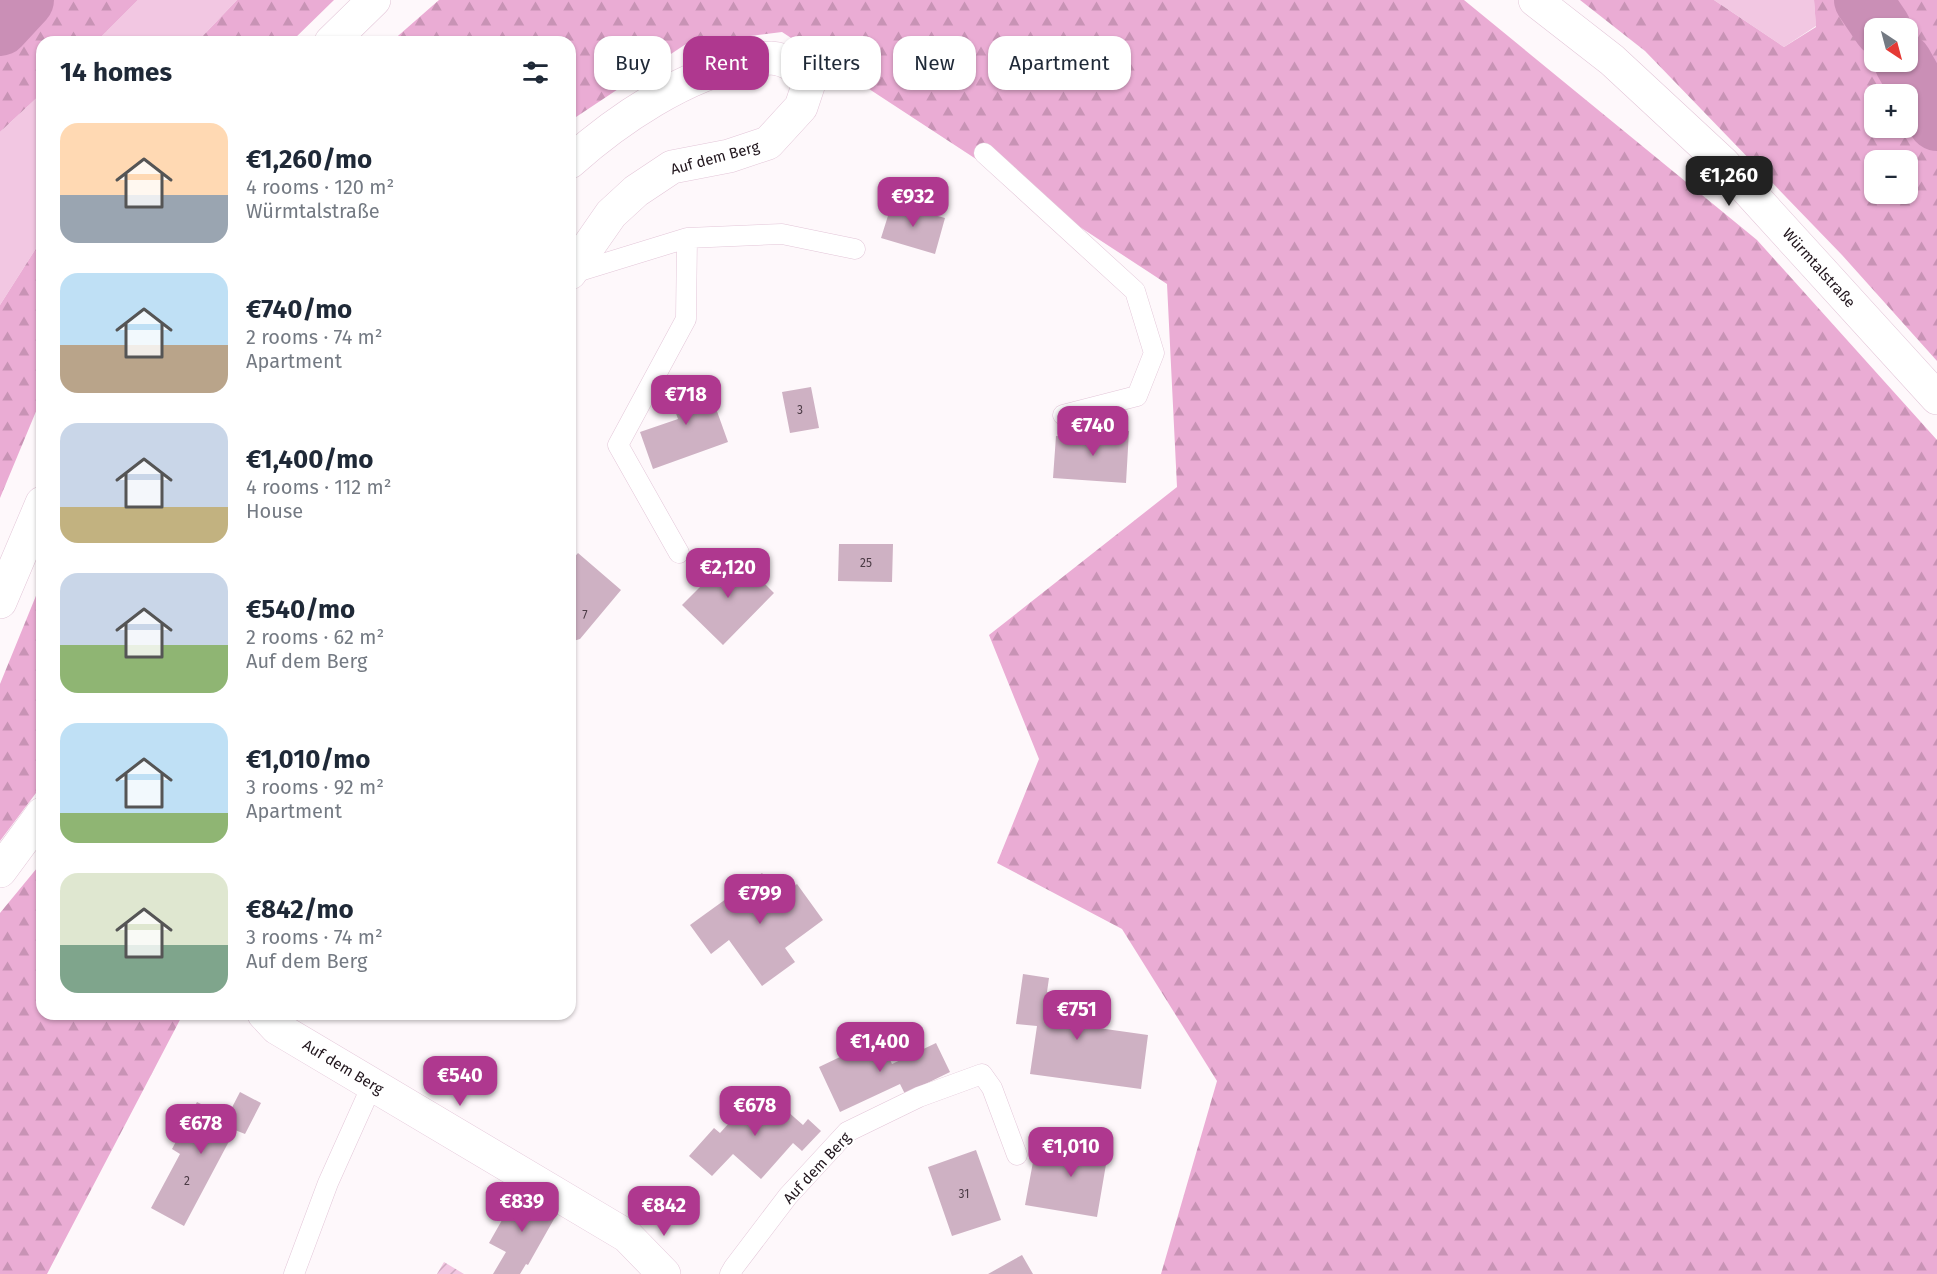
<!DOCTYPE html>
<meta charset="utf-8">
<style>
:root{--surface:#fff;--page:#f6f6f7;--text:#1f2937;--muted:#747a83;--accent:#af388f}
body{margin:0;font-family:"Fira Sans",sans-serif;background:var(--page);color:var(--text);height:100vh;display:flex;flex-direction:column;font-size:22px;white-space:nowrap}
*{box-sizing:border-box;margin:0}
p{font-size:20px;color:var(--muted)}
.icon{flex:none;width:33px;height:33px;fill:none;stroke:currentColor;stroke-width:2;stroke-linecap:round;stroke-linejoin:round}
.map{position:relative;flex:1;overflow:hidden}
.sheet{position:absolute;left:36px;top:36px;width:540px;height:984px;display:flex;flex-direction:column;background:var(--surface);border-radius:18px;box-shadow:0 2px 4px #0004}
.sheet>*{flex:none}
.guide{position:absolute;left:594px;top:36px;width:570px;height:54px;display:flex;gap:12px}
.needle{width:39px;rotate:144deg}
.tools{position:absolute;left:1864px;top:18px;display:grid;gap:12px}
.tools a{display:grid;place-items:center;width:54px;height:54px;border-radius:12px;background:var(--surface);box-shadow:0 2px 4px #0004;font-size:30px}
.price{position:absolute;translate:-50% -51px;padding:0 14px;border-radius:12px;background:var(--accent);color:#fff;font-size:20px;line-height:39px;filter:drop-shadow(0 2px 3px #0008)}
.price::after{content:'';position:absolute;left:50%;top:36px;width:18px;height:14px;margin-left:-9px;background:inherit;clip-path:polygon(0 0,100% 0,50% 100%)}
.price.selected{background:#222;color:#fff}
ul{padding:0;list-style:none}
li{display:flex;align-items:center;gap:18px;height:150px;padding:0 24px}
li span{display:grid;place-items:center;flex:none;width:168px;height:120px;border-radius:18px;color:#555}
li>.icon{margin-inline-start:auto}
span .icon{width:72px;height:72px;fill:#fffc;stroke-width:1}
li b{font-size:26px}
h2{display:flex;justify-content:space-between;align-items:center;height:72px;padding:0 24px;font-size:26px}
.chip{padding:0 21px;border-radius:18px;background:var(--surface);box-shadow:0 2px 4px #0004;font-size:21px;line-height:54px}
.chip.selected{background:var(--accent);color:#fff}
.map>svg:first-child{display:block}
.grass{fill:#f2c7e2}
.forest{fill:url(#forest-firs);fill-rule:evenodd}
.garden{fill:url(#garden-furrows)}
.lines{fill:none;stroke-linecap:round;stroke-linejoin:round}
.river{stroke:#ca8fb6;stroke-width:58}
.building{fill:#ceb1c3}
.lane-casing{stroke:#e3c6d8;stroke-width:21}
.street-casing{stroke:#e3c6d8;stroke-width:34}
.secondary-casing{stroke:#e3c6d8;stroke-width:34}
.lane{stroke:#fff;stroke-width:20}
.street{stroke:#fff;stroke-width:33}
.secondary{stroke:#fff;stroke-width:33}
.labels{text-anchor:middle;stroke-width:4.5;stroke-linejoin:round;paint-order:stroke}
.number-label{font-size:12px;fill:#4c3c46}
.street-label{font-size:15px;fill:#20151c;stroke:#fff}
</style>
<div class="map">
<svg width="1937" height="1274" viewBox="0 0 1937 1274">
<defs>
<pattern id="forest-firs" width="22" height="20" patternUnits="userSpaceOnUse" patternTransform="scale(1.5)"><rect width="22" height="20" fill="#eaacd4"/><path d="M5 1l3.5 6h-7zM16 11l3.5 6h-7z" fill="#c893b5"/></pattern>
<pattern id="garden-furrows" width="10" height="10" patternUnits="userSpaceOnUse" patternTransform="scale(1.5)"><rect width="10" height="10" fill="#f2c7e2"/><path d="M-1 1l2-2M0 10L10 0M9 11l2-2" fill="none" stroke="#cfaac1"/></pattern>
</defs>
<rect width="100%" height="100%" fill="#fef8fb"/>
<path class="grass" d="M 138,0 L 237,0 L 197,42 L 96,42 Z
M 1714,0 L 1814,0 L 1816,26 L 1784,47 Z
M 42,93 L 42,239 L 0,305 L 0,132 Z"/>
<path class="forest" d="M 0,0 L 138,0 L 96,42 L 42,42 L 42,93 L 0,132 Z
M 237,0 L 334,0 L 291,42 L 197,42 Z
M 439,0 L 1464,0 L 1757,240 L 1937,440 L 1937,1274 L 1161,1274 L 1217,1081 L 1122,929 L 997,863 L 1039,759 L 989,635 L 1177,487 L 1167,284 L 782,32 L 686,44 L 570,121 L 570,42 L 391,42 Z
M 1580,0 L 1714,0 L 1784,47 L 1816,27 L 1814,0 L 1937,0 L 1937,361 L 1842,255 L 1645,51 ZM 1875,28 L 1908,28 L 1908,62 L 1875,62 ZM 1875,94 L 1908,94 L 1908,128 L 1875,128 ZM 1908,160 L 1908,194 L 1875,194 L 1875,160 Z
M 42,239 L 42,397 L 0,498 L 0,305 Z
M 42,581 L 42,785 L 0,841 L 0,684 Z
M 42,862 L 42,1014 L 183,1014 L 47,1274 L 0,1274 L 0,913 Z"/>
<path class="garden" d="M 444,1262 L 464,1274 L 437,1274 Z"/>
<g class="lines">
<path class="river" d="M 1863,0 L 1882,28
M 0,27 L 25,0
M 1903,62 L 1937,122"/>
</g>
<path class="building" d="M 892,203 L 945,218 L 935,254 L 881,238 Z
M 704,375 L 728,442 L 653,469 L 640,432 L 678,419 L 667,389 Z
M 811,387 L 819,428 L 790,433 L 782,392 Z
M 1093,429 L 1129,431 L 1126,483 L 1053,478 L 1056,436 L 1092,438 Z
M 839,544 L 893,544 L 892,582 L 838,581 Z
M 578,553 L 621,590 L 580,639 L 570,642 L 570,562 Z
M 734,553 L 774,593 L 723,645 L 682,605 Z
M 762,873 L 772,886 L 781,879 L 789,890 L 797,884 L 823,920 L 785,948 L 795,962 L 762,986 L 729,940 L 711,954 L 690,925 Z
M 1023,974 L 1049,978 L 1047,992 L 1081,996 L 1077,1025 L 1148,1035 L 1141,1089 L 1030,1074 L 1037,1026 L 1016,1024 Z
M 880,1038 L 892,1064 L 936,1043 L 950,1072 L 905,1094 L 900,1084 L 840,1112 L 819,1067 Z
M 761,1088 L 803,1125 L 808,1119 L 821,1131 L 802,1151 L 793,1143 L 761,1179 L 733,1154 L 712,1176 L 689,1156 L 714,1128 L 720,1133 Z
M 240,1092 L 261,1103 L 245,1134 L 235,1130 L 184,1226 L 151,1208 L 180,1154 L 172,1149 L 197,1102 L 227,1117 Z
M 1066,1133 L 1110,1141 L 1097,1217 L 1025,1205 L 1033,1162 L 1060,1166 Z
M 976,1150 L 1001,1220 L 952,1236 L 928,1167 Z
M 519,1190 L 558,1212 L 528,1265 L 526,1264 L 520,1274 L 493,1274 L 506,1252 L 489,1243 Z
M 1022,1255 L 1033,1274 L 988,1274 Z"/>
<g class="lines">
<g class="lane-casing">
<path id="lane" d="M 984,153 L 1135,291 L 1154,353 L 1137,396 L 1063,415
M 570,274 L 687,238 L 782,234 L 855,249
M 679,553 L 618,445 L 686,319 L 687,238
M 294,1274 L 328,1183 L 372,1085
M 730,1274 L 734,1267 L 788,1196 L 847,1132 L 919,1097 L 982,1074 L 992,1088 L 1017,1155"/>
</g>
<g class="street-casing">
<path id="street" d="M 570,162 C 617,120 686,73 749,62 C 756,61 764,58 771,58 C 788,59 799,69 810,80 L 801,107 L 768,143 L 729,156 L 672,167 L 636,191 L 611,214 L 570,273
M 0,871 L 42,814
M 264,1014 L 277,1028 L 627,1236 L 664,1274"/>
</g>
<g class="secondary-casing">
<path id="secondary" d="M 1535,0 L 1612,60 L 1723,163 L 1937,398
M 331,42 L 374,0
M 0,602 L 42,503"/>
</g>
<use href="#lane" class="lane"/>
<use href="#street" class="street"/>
<use href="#secondary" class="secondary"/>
</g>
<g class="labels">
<g class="number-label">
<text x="800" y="414">3</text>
<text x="866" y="567">25</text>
<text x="585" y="619">7</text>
<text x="187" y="1185">2</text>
<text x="964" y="1198">31</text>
</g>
<g class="street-label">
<text transform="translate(715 158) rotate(-15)" y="5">Auf dem Berg</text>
<text transform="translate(1819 268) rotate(48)" y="5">Würmtalstraße</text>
<text transform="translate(343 1067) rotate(31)" y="5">Auf dem Berg</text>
<text transform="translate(817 1168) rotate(-47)" y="5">Auf dem Berg</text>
</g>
</g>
</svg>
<div class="tools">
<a><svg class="needle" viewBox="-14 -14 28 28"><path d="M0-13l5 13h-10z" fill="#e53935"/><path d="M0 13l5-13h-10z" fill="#747a83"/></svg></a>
<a>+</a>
<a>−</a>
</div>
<b class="price selected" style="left:1729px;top:207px">€1,260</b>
<b class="price" style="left:913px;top:228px">€932</b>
<b class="price" style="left:686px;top:426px">€718</b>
<b class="price" style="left:1093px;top:457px">€740</b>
<b class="price" style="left:728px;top:599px">€2,120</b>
<b class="price" style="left:760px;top:925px">€799</b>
<b class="price" style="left:1077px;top:1041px">€751</b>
<b class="price" style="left:880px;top:1073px">€1,400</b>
<b class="price" style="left:460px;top:1107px">€540</b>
<b class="price" style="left:755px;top:1137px">€678</b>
<b class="price" style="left:201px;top:1155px">€678</b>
<b class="price" style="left:1071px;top:1178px">€1,010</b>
<b class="price" style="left:522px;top:1233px">€839</b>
<b class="price" style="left:664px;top:1237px">€842</b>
<div class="guide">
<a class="chip">Buy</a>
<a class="chip selected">Rent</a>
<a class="chip">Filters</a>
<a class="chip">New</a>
<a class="chip">Apartment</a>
</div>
<section class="sheet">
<h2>14 homes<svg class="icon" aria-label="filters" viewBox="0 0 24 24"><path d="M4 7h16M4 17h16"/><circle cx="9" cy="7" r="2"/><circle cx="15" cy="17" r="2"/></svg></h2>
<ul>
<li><span style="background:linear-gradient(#ffd9b3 60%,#9aa5b1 0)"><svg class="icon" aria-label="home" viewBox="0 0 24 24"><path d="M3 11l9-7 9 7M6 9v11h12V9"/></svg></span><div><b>€1,260/mo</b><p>4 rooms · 120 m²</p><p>Würmtalstraße</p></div></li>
<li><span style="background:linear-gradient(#bfe0f5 60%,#b9a48a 0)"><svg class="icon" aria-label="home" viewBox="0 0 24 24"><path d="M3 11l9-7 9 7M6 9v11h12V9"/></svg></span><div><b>€740/mo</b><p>2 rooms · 74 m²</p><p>Apartment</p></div></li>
<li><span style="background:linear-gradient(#c9d6e8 70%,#c2b280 0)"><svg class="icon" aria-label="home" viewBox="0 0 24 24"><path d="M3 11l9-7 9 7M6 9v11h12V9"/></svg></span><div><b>€1,400/mo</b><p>4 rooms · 112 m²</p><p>House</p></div></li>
<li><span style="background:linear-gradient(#c9d6e8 60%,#8fb573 0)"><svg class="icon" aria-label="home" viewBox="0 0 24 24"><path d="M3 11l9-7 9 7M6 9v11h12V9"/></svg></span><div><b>€540/mo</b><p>2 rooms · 62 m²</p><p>Auf dem Berg</p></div></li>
<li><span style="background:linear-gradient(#bfe0f5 75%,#8fb573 0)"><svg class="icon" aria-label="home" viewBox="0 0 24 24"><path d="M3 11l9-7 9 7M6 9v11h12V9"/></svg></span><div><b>€1,010/mo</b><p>3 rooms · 92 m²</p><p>Apartment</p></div></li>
<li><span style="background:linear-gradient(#dfe7d0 60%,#7fa58c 0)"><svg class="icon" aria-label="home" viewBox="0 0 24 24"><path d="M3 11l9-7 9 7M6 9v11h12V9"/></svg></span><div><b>€842/mo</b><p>3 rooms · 74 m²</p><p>Auf dem Berg</p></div></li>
</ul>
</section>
</div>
